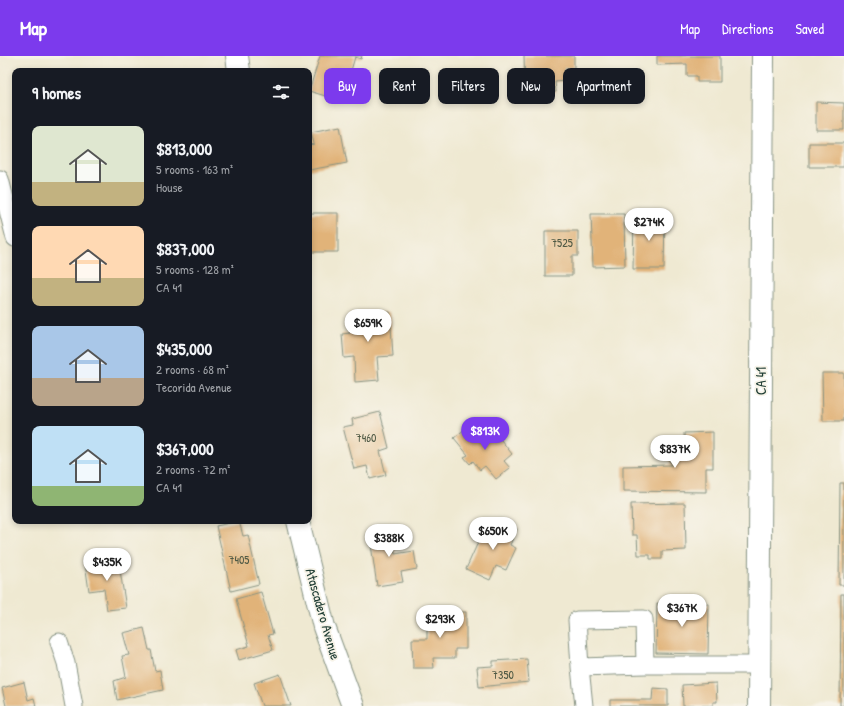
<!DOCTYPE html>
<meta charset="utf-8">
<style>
:root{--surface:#171b24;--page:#242831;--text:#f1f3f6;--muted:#9ea1a6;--accent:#7c3aed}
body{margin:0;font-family:"Patrick Hand",sans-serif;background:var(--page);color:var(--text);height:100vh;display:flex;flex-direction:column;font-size:15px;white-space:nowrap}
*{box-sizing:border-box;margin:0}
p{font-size:13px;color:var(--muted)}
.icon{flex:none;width:22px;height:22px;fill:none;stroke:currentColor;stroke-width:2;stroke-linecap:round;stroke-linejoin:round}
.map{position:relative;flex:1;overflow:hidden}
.side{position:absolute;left:12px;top:12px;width:300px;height:456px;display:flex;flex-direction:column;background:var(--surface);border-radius:8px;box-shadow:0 2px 6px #0003}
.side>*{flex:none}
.hud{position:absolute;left:324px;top:12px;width:380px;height:36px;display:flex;gap:8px}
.price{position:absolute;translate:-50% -34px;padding:0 9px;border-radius:14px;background:#fff;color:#222;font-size:13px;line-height:26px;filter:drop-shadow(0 1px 2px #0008)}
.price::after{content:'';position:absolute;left:50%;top:24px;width:12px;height:9px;margin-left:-6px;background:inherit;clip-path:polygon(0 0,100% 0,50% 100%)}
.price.on{background:var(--accent);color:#fff}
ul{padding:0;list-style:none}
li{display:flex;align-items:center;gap:12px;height:100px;padding:0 20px}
li span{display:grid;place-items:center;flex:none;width:112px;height:80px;border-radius:8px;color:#555}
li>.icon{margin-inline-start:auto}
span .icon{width:48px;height:48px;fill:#fffc;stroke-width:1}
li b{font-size:17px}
h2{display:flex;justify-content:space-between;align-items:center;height:48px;padding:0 20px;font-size:17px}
.chip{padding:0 14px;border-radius:8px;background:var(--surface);box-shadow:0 2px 6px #0003;font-size:14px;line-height:36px}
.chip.on{background:var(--accent);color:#fff}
header{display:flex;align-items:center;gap:24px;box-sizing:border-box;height:56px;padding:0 20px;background:var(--accent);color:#fff}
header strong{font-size:19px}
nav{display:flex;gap:22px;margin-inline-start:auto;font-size:14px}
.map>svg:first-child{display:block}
.building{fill:#e1b379}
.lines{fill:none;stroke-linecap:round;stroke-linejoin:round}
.minor-casing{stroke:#879383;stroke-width:19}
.major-casing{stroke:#879383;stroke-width:24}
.minor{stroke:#fff;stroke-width:17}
.major{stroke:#fff;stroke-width:22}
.labels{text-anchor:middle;stroke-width:3.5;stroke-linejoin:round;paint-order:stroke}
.number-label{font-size:12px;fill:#505a45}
.street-label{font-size:14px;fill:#1f3d34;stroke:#f7f3e8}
</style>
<header>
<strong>Map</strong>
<nav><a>Map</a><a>Directions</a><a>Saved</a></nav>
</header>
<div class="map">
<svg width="844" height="650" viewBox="0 0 844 650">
<rect width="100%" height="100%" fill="#f7f3e8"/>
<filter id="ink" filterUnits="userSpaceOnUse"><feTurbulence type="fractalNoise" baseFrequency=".025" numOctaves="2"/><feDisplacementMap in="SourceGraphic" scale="8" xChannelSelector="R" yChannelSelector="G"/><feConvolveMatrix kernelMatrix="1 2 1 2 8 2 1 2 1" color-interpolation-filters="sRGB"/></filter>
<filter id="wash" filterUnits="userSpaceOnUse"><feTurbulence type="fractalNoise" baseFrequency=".012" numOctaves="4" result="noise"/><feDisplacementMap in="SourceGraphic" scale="16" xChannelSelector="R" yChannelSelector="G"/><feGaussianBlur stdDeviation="0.9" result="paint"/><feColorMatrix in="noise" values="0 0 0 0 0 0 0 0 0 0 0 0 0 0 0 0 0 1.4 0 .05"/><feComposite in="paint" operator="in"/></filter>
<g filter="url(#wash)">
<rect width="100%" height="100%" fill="#efe9d2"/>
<g id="blocks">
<path class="building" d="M 320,0 L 362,0 L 361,3 L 355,1 L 342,45 L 309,35 Z
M 524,0 L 574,0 L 574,12 L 565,12 L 565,25 L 555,26 L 556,36 L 525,37 Z
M 657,0 L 720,0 L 720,26 L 697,26 L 697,20 L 687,20 L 687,8 L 657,9 Z
M 816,46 L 844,47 L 844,74 L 816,74 Z
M 340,70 L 347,107 L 309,114 L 309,89 L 314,88 L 311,76 Z
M 809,87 L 844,87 L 844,111 L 809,111 Z
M 309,157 L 338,157 L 338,196 L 309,196 Z
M 591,158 L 624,158 L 625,210 L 593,211 Z
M 634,160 L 665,160 L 664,213 L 633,213 Z
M 545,175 L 578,175 L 578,200 L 572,200 L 572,220 L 545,220 Z
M 390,256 L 393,300 L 377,301 L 379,324 L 355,326 L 354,301 L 344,302 L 342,278 L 350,277 L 349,259 Z
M 822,317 L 844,317 L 844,365 L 823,365 Z
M 380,356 L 389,392 L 380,395 L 386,419 L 370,423 L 367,410 L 354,413 L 343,371 L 353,369 L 352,363 Z
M 472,367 L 484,383 L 494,375 L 512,398 L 504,405 L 510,412 L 496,423 L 485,410 L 480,414 L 473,405 L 470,408 L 464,401 L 468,399 L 454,382 Z
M 713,376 L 713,412 L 706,412 L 706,436 L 623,435 L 623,410 L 672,409 L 668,403 L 685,395 L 684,377 Z
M 840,427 L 844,427 L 844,529 L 839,529 Z
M 685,447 L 686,494 L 662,495 L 662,503 L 650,503 L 650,499 L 638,499 L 637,479 L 632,479 L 631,448 Z
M 239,465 L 243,480 L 248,479 L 259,528 L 231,535 L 216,470 Z
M 500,466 L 517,473 L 510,489 L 516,492 L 506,514 L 496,510 L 490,524 L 466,513 L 484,473 L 495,477 Z
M 392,472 L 395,498 L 414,495 L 417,513 L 401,516 L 403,526 L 377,530 L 369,475 Z
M 118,502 L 126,552 L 107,554 L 104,533 L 89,535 L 85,507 Z
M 261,536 L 273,578 L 268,579 L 273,594 L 239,604 L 236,594 L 249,590 L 236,543 Z
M 841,538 L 844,538 L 844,650 L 840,650 Z
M 657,547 L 709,548 L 708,598 L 656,597 Z
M 427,556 L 466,556 L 466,593 L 455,593 L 455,602 L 433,602 L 434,612 L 413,612 L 412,583 L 427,583 Z
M 144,572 L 149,594 L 151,594 L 155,615 L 160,614 L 163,634 L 117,644 L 114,625 L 126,621 L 122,600 L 129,599 L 123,577 Z
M 527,603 L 529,626 L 479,631 L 477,611 L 493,610 L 493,605 Z
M 280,618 L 291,650 L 262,650 L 254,627 Z
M 24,626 L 28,644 L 34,642 L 36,650 L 6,650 L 2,632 Z
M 716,627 L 717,646 L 713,646 L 713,650 L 683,650 L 682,629 Z
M 653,632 L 668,633 L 668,650 L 610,650 L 610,644 L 652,644 Z"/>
</g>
</g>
<g filter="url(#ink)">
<use href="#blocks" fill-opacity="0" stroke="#879383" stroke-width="1"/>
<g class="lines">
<g class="minor-casing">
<path id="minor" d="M 0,123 L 15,182
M 59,586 L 66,607 L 74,650
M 580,611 L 645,609
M 584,650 L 580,611 L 577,564 L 644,563 L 645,609 L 759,609"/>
</g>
<g class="major-casing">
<path id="major" d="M 237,0 L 239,15
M 298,465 L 324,571 L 353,650
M 759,650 L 763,0"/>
</g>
<use href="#minor" class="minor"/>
<use href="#major" class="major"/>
</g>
</g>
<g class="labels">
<g class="number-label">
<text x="562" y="191">7525</text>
<text x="366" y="386">7460</text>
<text x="239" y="508">7405</text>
<text x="503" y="623">7350</text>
</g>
<g class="street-label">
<text transform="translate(761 325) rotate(-90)" y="5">CA 41</text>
<text transform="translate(323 558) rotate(74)" y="5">Atascadero Avenue</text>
</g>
</g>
</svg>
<b class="price" style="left:649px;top:186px">$274K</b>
<b class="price" style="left:368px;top:287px">$659K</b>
<b class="price on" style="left:485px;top:395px">$813K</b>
<b class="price" style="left:675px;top:413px">$837K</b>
<b class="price" style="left:493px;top:495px">$650K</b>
<b class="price" style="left:389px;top:502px">$388K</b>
<b class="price" style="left:107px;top:526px">$435K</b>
<b class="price" style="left:682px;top:572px">$367K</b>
<b class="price" style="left:440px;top:583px">$293K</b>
<div class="hud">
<a class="chip on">Buy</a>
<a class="chip">Rent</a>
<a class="chip">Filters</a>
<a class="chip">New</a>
<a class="chip">Apartment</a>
</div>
<section class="side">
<h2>9 homes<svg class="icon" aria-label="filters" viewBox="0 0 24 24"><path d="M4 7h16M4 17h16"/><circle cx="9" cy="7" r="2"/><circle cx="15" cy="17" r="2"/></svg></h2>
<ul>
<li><span style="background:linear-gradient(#dfe7d0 70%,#c2b280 0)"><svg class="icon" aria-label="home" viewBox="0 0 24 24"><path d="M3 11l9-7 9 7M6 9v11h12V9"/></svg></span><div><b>$813,000</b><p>5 rooms · 163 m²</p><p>House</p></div></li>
<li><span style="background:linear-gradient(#ffd9b3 65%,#c2b280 0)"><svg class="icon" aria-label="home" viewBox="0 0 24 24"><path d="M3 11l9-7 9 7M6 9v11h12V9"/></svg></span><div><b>$837,000</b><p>5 rooms · 128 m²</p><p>CA 41</p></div></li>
<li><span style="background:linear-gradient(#a9c7e8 65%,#b9a48a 0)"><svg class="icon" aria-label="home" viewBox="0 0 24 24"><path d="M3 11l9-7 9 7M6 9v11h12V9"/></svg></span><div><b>$435,000</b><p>2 rooms · 68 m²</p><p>Tecorida Avenue</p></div></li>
<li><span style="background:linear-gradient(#bfe0f5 75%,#8fb573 0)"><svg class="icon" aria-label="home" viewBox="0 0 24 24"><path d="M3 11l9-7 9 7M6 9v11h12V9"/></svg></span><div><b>$367,000</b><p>2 rooms · 72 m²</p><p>CA 41</p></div></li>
</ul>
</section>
</div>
